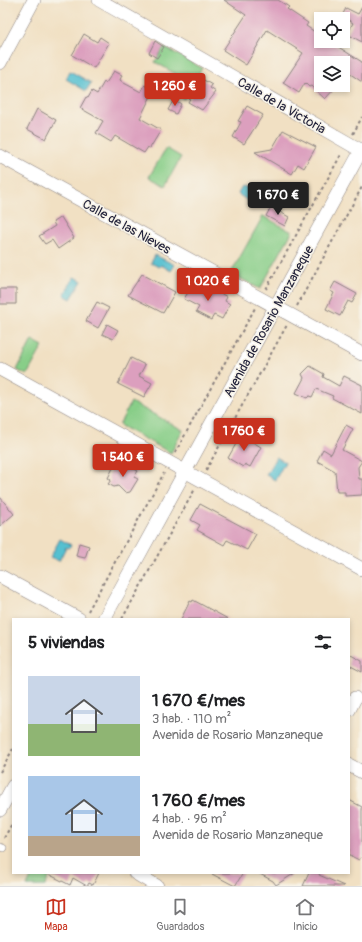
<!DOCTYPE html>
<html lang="es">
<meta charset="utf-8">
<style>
:root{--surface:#fff;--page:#f2f2f2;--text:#202124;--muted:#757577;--line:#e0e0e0;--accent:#c8321e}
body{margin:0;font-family:Pangolin,sans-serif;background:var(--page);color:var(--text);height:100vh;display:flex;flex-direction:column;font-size:15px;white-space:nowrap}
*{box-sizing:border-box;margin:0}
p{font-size:13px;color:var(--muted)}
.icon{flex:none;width:22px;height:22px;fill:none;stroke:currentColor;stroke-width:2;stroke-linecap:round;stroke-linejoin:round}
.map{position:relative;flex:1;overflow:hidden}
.sheet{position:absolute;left:12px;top:618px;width:338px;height:256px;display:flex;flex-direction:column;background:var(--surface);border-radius:0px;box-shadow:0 2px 6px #0003}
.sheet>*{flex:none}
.controls{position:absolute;left:314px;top:12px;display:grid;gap:8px}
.controls a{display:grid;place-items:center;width:36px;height:36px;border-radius:0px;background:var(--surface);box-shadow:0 2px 6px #0003;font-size:20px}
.price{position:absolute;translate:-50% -34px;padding:0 9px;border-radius:4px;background:var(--accent);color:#fff;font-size:13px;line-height:26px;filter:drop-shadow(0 1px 2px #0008)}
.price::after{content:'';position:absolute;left:50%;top:24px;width:12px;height:9px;margin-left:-6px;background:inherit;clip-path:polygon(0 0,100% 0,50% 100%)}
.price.on{background:#222;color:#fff}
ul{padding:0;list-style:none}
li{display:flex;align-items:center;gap:12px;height:100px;padding:0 16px}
li span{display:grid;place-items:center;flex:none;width:112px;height:80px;border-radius:0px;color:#555}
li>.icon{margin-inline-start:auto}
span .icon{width:48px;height:48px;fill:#fffc;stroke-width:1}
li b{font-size:17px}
h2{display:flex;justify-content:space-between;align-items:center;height:48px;padding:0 16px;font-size:17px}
.dock{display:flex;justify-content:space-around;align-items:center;height:56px;border-top:1px solid var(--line);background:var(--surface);font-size:11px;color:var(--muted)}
.dock a{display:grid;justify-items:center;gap:2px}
.dock .on{color:var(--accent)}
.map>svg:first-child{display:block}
.green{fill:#88ce88;stroke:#557862}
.water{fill:#55c0d0;stroke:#3c7186}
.building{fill:#dc9fbe}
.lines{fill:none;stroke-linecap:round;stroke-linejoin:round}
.lane-casing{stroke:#8a817f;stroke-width:8}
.street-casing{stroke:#8a817f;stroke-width:14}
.path{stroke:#8a817f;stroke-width:2;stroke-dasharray:3 3;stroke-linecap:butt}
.lane{stroke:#fff;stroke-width:7}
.street{stroke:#fff;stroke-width:13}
.labels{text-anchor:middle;stroke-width:3;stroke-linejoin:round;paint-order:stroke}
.street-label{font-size:13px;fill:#22223b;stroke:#f7f3e8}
</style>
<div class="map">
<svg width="362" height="886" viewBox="0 0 362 886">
<rect width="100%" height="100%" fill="#f7f3e8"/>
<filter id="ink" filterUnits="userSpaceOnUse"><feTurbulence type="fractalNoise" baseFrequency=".025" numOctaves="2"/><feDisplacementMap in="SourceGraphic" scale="8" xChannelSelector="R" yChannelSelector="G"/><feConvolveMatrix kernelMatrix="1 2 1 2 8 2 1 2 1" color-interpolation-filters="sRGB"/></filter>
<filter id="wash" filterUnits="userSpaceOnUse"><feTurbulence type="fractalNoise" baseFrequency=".012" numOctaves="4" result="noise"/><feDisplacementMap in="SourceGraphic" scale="16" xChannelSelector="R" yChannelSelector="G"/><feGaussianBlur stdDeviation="0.9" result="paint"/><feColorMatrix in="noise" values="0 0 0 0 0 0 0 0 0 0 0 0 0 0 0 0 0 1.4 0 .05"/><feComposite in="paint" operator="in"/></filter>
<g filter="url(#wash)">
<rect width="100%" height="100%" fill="#f1e0c3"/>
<path class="green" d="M 164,47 L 202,68 L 184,99 L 167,90 L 176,74 L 155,62 Z
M 166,148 L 181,157 L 165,186 L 149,177 Z
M 263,216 L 292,232 L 260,289 L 231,273 Z
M 32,340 L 43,346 L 27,375 L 17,370 Z
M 131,402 L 183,430 L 171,453 L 119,425 Z
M 33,873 L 51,873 L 45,886 L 27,886 Z"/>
<path class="water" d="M 70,71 L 91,83 L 86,91 L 66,79 Z
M 242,187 L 256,190 L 255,193 L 258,197 L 256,202 L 251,203 L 238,194 Z
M 155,255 L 175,265 L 171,271 L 161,265 L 159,267 L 151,263 Z
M 74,277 L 82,281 L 71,299 L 64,295 Z
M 276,457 L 285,462 L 275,480 L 266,475 Z
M 60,539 L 71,545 L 69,548 L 66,547 L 59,561 L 50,557 Z"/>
<g id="blocks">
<path class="building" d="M 224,0 L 278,0 L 289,7 L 287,9 L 308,23 L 306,26 L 321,36 L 321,41 L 329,41 L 362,62 L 362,82 L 349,73 L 343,80 L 343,63 L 321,63 L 321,85 L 338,85 L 325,99 L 311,86 L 309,87 L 305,83 L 299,93 L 283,83 L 303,53 L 267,30 L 246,65 L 223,50 L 246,15 Z
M 362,7 L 362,42 L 347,34 L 353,23 L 342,16 L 346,8 L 358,14 Z
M 84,34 L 97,42 L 100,37 L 109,43 L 94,68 L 72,55 Z
M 155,41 L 164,47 L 157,58 L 149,53 Z
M 114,71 L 122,75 L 120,80 L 124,83 L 141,92 L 145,85 L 154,90 L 140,118 L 161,130 L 150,148 L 148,147 L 144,153 L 115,136 L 111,142 L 96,133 L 103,121 L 80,108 L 86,97 L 88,98 L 92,91 L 97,94 L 104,82 L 106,83 Z
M 202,79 L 212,85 L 210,88 L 216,92 L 202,110 L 188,102 Z
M 174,99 L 181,104 L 176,114 L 168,110 Z
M 247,106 L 263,115 L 244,144 L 233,137 L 241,122 L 238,121 Z
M 37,109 L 56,120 L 46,139 L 27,129 Z
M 283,130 L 316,147 L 304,168 L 298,164 L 292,174 L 255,152 L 272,149 Z
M 271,207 L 289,217 L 285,226 L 266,216 Z
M 61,217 L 74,238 L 58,249 L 52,240 L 45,244 L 39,236 L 55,226 L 53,222 Z
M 142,274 L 175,292 L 163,313 L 128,295 Z
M 335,282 L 357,294 L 352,303 L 348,301 L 340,316 L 326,309 L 334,293 L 330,291 Z
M 195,284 L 213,294 L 215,290 L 227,297 L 225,301 L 230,304 L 222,319 L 214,315 L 211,320 L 196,312 L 199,307 L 184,299 L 190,289 L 192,291 Z
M 0,289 L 16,289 L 16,304 L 0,304 Z
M 97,302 L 109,308 L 98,328 L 86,321 Z
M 107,324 L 118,330 L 113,339 L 102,334 Z
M 131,358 L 145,365 L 139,376 L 152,383 L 144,397 L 118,384 Z
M 310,366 L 324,374 L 323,377 L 339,386 L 344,376 L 362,385 L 362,414 L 332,398 L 333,396 L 316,389 L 312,397 L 309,396 L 307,398 L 296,393 L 304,378 L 302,374 Z
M 346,425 L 353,429 L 342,450 L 362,461 L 358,467 L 359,479 L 362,479 L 362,495 L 345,496 L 345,492 L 337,492 L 335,471 L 317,461 L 323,449 L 331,454 Z
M 241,435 L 261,447 L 250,467 L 245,464 L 243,467 L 228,458 Z
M 121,462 L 138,471 L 134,477 L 138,479 L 130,492 L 125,493 L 118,486 L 114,487 L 108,484 L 111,480 L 108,478 L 114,466 L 117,468 Z
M 0,497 L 14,514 L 0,526 Z
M 200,504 L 256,534 L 247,550 L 227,540 L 224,545 L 197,530 L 200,525 L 191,520 Z
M 79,543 L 89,546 L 85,558 L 76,556 Z
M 193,600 L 228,619 L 181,619 L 190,601 L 192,602 Z
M 349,654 L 362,661 L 362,672 L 349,665 Z
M 349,800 L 362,807 L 362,856 L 359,860 L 349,855 Z
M 46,873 L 99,873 L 93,885 L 89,883 L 87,886 L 73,878 L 70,885 Z
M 210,873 L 243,873 L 235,886 Z
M 258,873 L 295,873 L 276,885 L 273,881 Z
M 309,873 L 320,873 L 319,875 L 344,886 L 303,886 Z"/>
</g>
</g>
<g filter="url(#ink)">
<use href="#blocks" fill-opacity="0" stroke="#8a817f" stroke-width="1"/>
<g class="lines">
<g class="lane-casing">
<path id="lane" d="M 0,847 L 3,848"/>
</g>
<g class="street-casing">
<path id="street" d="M 99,0 L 362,151
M 0,63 L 34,0
M 0,156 L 362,354
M 0,369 L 362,569
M 0,576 L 79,619
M 104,619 L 362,149
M 349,710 L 355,698
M 349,765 L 362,772
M 0,810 L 13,786
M 135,873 L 157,886"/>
</g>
<path class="path" d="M 353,134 L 362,117
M 266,289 L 342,153
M 297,306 L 362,187
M 175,453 L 255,308
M 206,470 L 287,325
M 88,611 L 164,473
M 122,619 L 195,489
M 0,772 L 13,749
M 4,838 L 13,822"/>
<use href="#lane" class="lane"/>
<use href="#street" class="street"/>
</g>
</g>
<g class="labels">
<g class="street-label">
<text transform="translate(282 105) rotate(30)" y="5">Calle de la Victoria</text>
<text transform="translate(127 226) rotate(29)" y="5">Calle de las Nieves</text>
<text transform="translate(268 321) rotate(-61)" y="5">Avenida de Rosario Manzaneque</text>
</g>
</g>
</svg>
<div class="controls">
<a><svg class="icon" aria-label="locate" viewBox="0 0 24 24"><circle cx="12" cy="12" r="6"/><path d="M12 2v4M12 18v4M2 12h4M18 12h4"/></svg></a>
<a><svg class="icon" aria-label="layers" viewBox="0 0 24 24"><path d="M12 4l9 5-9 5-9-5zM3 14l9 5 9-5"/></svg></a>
</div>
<b class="price" style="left:175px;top:107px">1 260 €</b>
<b class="price on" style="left:278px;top:216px">1 670 €</b>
<b class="price" style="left:208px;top:302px">1 020 €</b>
<b class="price" style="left:244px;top:452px">1 760 €</b>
<b class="price" style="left:123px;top:478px">1 540 €</b>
<section class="sheet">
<h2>5 viviendas<svg class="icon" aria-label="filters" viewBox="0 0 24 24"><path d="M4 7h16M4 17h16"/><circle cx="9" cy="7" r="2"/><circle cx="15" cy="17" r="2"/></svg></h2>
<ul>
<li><span style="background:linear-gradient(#c9d6e8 60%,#8fb573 0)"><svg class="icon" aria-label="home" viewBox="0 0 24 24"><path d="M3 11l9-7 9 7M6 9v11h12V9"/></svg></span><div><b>1 670 €/mes</b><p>3 hab. · 110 m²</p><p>Avenida de Rosario Manzaneque</p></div></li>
<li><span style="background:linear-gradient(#a9c7e8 75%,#b9a48a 0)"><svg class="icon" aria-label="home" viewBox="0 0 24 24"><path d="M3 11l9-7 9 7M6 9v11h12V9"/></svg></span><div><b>1 760 €/mes</b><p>4 hab. · 96 m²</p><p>Avenida de Rosario Manzaneque</p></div></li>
</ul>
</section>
</div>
<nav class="dock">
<a class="on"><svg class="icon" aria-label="map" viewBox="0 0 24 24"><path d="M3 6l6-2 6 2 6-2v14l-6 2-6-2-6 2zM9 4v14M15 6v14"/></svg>Mapa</a>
<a><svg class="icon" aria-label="saved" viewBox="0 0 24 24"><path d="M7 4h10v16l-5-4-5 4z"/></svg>Guardados</a>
<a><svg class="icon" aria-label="home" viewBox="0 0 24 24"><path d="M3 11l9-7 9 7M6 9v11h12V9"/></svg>Inicio</a>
</nav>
